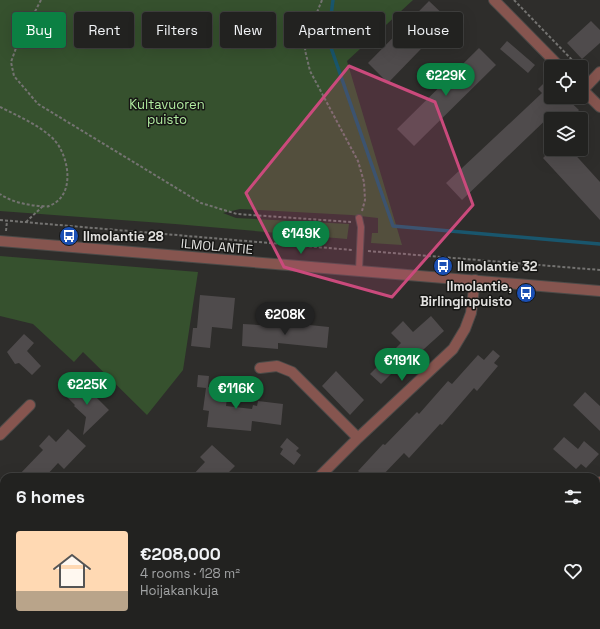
<!DOCTYPE html>
<meta charset="utf-8">
<style>
:root{--surface:#222220;--page:#2e2f2d;--text:#f1f3f6;--muted:#a2a4a5;--line:#3f3f3e;--accent:#0b8043}
body{margin:0;font-family:"Space Grotesk",sans-serif;background:var(--page);color:var(--text);height:100vh;display:flex;flex-direction:column;font-size:15px;white-space:nowrap}
*{box-sizing:border-box;margin:0}
p{font-size:13px;color:var(--muted)}
.icon{flex:none;width:22px;height:22px;fill:none;stroke:currentColor;stroke-width:2;stroke-linecap:round;stroke-linejoin:round}
.map{position:relative;flex:1;overflow:hidden}
.drawer{position:absolute;left:0px;top:473px;width:600px;height:156px;display:flex;flex-direction:column;background:var(--surface);border-radius:12px 12px 0 0;box-shadow:0 4px 16px #0002,0 0 0 1px var(--line)}
.drawer>*{flex:none}
.banner{position:absolute;left:12px;top:12px;width:576px;height:36px;display:flex;gap:8px}
.fabs{position:absolute;left:544px;top:60px;display:grid;gap:8px}
.fabs a{display:grid;place-items:center;width:44px;height:44px;border-radius:4px;background:var(--surface);box-shadow:0 4px 16px #0002,0 0 0 1px var(--line);font-size:20px}
.price{position:absolute;translate:-50% -34px;padding:0 9px;border-radius:14px;background:var(--accent);color:#fff;font-size:13px;line-height:26px;filter:drop-shadow(0 1px 2px #0008)}
.price::after{content:'';position:absolute;left:50%;top:24px;width:12px;height:9px;margin-left:-6px;background:inherit;clip-path:polygon(0 0,100% 0,50% 100%)}
.price.current{background:#222;color:#fff}
ul{padding:0;list-style:none}
li{display:flex;align-items:center;gap:12px;height:100px;padding:0 16px}
li span{display:grid;place-items:center;flex:none;width:112px;height:80px;border-radius:4px;color:#555}
li>.icon{margin-inline-start:auto}
span .icon{width:48px;height:48px;fill:#fffc;stroke-width:1}
li b{font-size:17px}
h2{display:flex;justify-content:space-between;align-items:center;height:48px;padding:0 16px;font-size:17px}
.tag{padding:0 14px;border-radius:4px;background:var(--surface);box-shadow:0 4px 16px #0002,0 0 0 1px var(--line);font-size:14px;line-height:36px}
.tag.current{background:var(--accent);color:#fff}
.map>svg:first-child{display:block}
.green{fill:#36512e}
.lines{fill:none;stroke-linecap:round;stroke-linejoin:round}
.stream{stroke:#19566d;stroke-width:3.5}
.building{fill:#4f4b4c}
.service-casing{stroke:#4b4a48;stroke-width:8}
.minor-casing{stroke:#4b4a48;stroke-width:12}
.tertiary-casing{stroke:#4b4a48;stroke-width:12}
.path{stroke:#747371;stroke-width:2;stroke-dasharray:3 2;stroke-linecap:butt}
.service{stroke:#86554f;stroke-width:6}
.minor{stroke:#86554f;stroke-width:10}
.tertiary{stroke:#86554f;stroke-width:10}
.marked{fill:#ca4a7c;fill-opacity:0.2;stroke:#ca4a7c;stroke-width:3;stroke-linejoin:round}
.labels{text-anchor:middle;stroke-width:3;stroke-linejoin:round;paint-order:stroke}
.park-label{font-size:13px;fill:#b1eca0;stroke:#161614}
.poi-label{font-size:13px;font-weight:bold;fill:#e2e1df;stroke:#161614;text-anchor:start}
.street-label{font-size:13px;fill:#e2e1df;stroke:#161614}
</style>
<div class="map">
<svg width="600" height="629" viewBox="0 0 600 629">
<rect width="100%" height="100%" fill="#2e2d2b"/>
<path class="green" d="M 0,0 L 413,0 L 347,61 L 402,245 L 371,243 L 372,233 L 378,233 L 378,218 L 351,215 L 240,209 L 223,213 L 236,218 L 349,224 L 347,239 L 175,224 L 0,211 Z
M 0,256 L 198,272 L 183,370 L 147,415 L 83,352 L 74,362 L 33,324 L 0,316 Z"/>
<g class="lines">
<path class="stream" d="M 333,0 L 328,39 L 393,226 L 600,244"/>
</g>
<path class="building" d="M 429,1 L 449,20 L 388,83 L 368,63 Z
M 591,21 L 600,30 L 600,43 L 582,59 L 567,43 Z
M 507,41 L 535,65 L 528,73 L 500,49 Z
M 479,48 L 496,65 L 414,146 L 397,129 Z
M 551,76 L 551,97 L 565,97 L 579,110 L 571,119 L 561,119 L 554,112 L 462,200 L 446,183 L 542,93 L 538,89 Z
M 552,149 L 570,149 L 600,182 L 600,220 L 543,158 Z
M 200,295 L 235,298 L 232,329 L 212,327 L 210,348 L 191,346 L 193,328 L 197,328 Z
M 431,316 L 444,331 L 414,358 L 411,354 L 381,384 L 370,374 L 401,343 L 391,333 L 403,321 L 413,332 Z
M 290,323 L 329,327 L 327,348 L 278,343 L 278,349 L 242,346 L 243,324 L 289,327 Z
M 24,334 L 34,343 L 27,351 L 41,366 L 32,375 L 19,363 L 15,364 L 7,352 Z
M 493,350 L 500,356 L 494,363 L 498,366 L 477,391 L 474,388 L 442,425 L 440,424 L 409,458 L 404,453 L 381,477 L 365,477 L 358,471 L 383,444 L 385,445 L 417,412 L 419,414 L 448,381 L 452,384 L 478,355 L 484,360 Z
M 336,371 L 364,400 L 350,415 L 322,386 Z
M 198,375 L 209,376 L 208,387 L 228,390 L 226,406 L 252,409 L 253,405 L 257,406 L 258,401 L 283,404 L 281,425 L 252,421 L 251,431 L 207,427 L 209,411 L 203,410 L 206,388 L 197,387 Z
M 75,384 L 85,395 L 95,396 L 109,410 L 83,435 L 86,417 L 74,406 L 75,405 L 64,394 Z
M 585,392 L 600,406 L 600,431 L 573,405 Z
M 68,429 L 86,446 L 64,469 L 58,463 L 45,477 L 17,477 L 43,450 L 39,446 L 49,435 L 56,442 Z
M 564,437 L 578,449 L 584,441 L 599,454 L 586,468 L 581,464 L 576,469 L 553,449 Z
M 287,438 L 299,448 L 296,451 L 301,455 L 294,465 L 280,454 L 283,449 L 280,447 Z
M 212,445 L 235,466 L 224,477 L 191,477 L 205,462 L 200,457 Z"/>
<g class="lines">
<g class="service-casing">
<path id="service" d="M 359,218 L 361,227 L 359,270"/>
</g>
<g class="minor-casing">
<path id="minor" d="M 494,0 L 560,67
M 581,88 L 600,107
M 583,90 L 600,72
M 260,368 L 277,366 L 292,372 L 358,438
M 0,435 L 30,405
M 319,477 L 358,438 L 453,349 L 465,329 L 471,313 L 475,280
M 596,486 L 600,482
M 0,551 L 4,556
M 71,625 L 75,629
M 452,629 L 456,625"/>
</g>
<g class="tertiary-casing">
<path id="tertiary" d="M 0,241 L 600,291"/>
</g>
<path class="path" d="M 41,0 L 16,48 L 11,62 L 14,76 L 38,104 L 201,203 L 237,214 L 351,222
M 322,0 L 311,27 L 305,50 L 310,71 L 358,161 L 364,182 L 365,200 L 362,211
M 514,0 L 579,67
M 581,69 L 585,74
M 0,107 C 18,116 51,130 60,148 C 70,166 73,197 49,206 C 47,207 43,206 40,206 C 26,205 12,202 0,194
M 0,220 L 352,250
M 26,222 L 43,206
M 6,231 L 7,221
M 368,251 L 600,270
M 492,272 L 493,262"/>
<use href="#service" class="service"/>
<use href="#minor" class="minor"/>
<use href="#tertiary" class="tertiary"/>
</g>
<path class="marked" d="M 349,66 L 435,102 L 473,205 L 392,297 L 284,267 L 246,193 Z"/>
<defs>
<g id="bus-disc" transform="scale(1)"><circle r="9.5" fill="#1a4fb4" stroke="#161614"/><path d="M-5-6H5V4H4V6H2V4H-2V6H-4V4H-5ZM-3.5-4V0h7V-4ZM-3.5 1.2v1.5H-2V1.2ZM2 1.2v1.5H3.5V1.2Z" fill="#fff"/></g>
</defs>
<g fill-rule="evenodd">
<use href="#bus-disc" x="69" y="236"/>
<use href="#bus-disc" x="443" y="266"/>
<use href="#bus-disc" x="526" y="293"/>
</g>
<g class="labels">
<g class="park-label">
<text x="167" y="109">Kultavuoren<tspan x="167" dy="15">puisto</tspan></text>
</g>
<g class="poi-label">
<text x="83" y="241">Ilmolantie 28</text>
<text x="457" y="271">Ilmolantie 32</text>
<text x="512" y="291" text-anchor="end">Ilmolantie,<tspan x="512" dy="15">Birlinginpuisto</tspan></text>
</g>
<g class="street-label">
<text transform="translate(217 246) rotate(5)" y="5">ILMOLANTIE</text>
</g>
</g>
</svg>
<div class="fabs">
<a><svg class="icon" aria-label="locate" viewBox="0 0 24 24"><circle cx="12" cy="12" r="6"/><path d="M12 2v4M12 18v4M2 12h4M18 12h4"/></svg></a>
<a><svg class="icon" aria-label="layers" viewBox="0 0 24 24"><path d="M12 4l9 5-9 5-9-5zM3 14l9 5 9-5"/></svg></a>
</div>
<b class="price" style="left:446px;top:97px">€229K</b>
<b class="price" style="left:301px;top:255px">€149K</b>
<b class="price current" style="left:285px;top:336px">€208K</b>
<b class="price" style="left:402px;top:382px">€191K</b>
<b class="price" style="left:87px;top:406px">€225K</b>
<b class="price" style="left:236px;top:410px">€116K</b>
<div class="banner">
<a class="tag current">Buy</a>
<a class="tag">Rent</a>
<a class="tag">Filters</a>
<a class="tag">New</a>
<a class="tag">Apartment</a>
<a class="tag">House</a>
</div>
<section class="drawer">
<h2>6 homes<svg class="icon" aria-label="filters" viewBox="0 0 24 24"><path d="M4 7h16M4 17h16"/><circle cx="9" cy="7" r="2"/><circle cx="15" cy="17" r="2"/></svg></h2>
<ul>
<li><span style="background:linear-gradient(#ffd9b3 75%,#b9a48a 0)"><svg class="icon" aria-label="home" viewBox="0 0 24 24"><path d="M3 11l9-7 9 7M6 9v11h12V9"/></svg></span><div><b>€208,000</b><p>4 rooms · 128 m²</p><p>Hoijakankuja</p></div><svg class="icon" aria-label="heart" viewBox="0 0 24 24"><path d="M12 20l-8-8c-3-5 5-10 8-4 3-6 11-1 8 4z"/></svg></li>
</ul>
</section>
</div>
